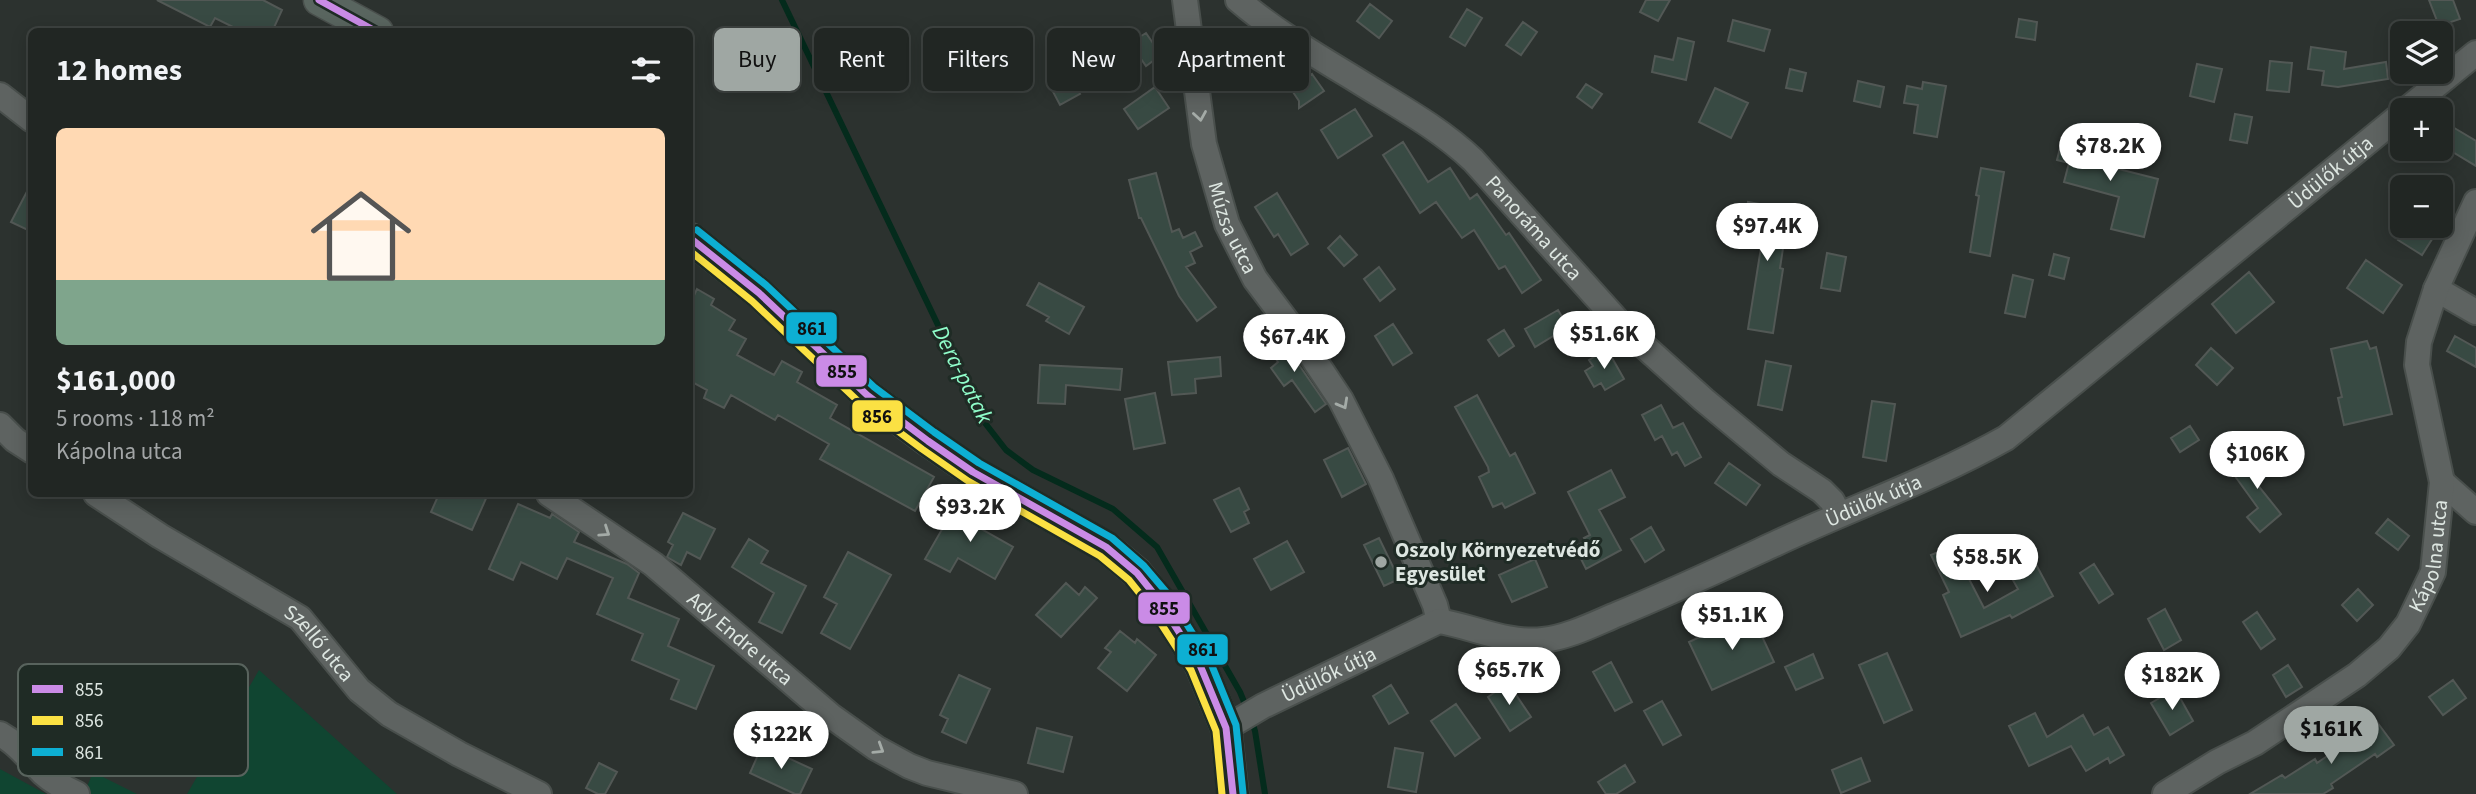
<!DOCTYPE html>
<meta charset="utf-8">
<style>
:root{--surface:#212623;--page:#292e2b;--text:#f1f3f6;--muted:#a2a5a6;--line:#3e4341;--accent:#9fa7a3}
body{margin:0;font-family:"Source Sans 3",sans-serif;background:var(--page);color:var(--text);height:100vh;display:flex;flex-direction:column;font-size:26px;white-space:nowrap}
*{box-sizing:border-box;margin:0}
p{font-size:23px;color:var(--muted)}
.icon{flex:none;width:38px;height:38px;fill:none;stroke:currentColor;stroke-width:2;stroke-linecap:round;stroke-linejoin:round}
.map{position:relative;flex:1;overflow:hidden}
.sheet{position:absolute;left:28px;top:28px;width:665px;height:469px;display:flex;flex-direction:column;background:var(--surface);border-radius:10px;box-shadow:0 4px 18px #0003,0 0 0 2px var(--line)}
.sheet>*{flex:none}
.guide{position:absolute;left:714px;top:28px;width:665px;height:63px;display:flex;gap:14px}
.tools{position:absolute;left:2390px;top:21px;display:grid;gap:14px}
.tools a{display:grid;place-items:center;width:63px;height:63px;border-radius:10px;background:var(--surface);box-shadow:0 4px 18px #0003,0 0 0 2px var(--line);font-size:35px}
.price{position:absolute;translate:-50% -60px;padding:0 16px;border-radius:24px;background:#fff;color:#222;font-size:23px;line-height:46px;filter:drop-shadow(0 2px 4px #0008)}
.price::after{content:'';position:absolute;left:50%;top:42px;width:21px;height:16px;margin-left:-10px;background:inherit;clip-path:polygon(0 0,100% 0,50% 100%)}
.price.current{background:var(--accent);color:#111}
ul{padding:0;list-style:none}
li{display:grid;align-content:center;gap:14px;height:371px;padding:0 28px}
li span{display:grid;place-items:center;height:217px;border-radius:10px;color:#555}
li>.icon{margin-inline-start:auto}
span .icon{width:126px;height:126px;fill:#fffc;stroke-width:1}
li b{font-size:30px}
h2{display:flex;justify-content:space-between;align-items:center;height:84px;padding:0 28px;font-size:30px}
.pill{padding:0 24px;border-radius:10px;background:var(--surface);box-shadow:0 4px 18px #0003,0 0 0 2px var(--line);font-size:24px;line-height:63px}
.pill.current{background:var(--accent);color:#111}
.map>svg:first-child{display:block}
.green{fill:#104531}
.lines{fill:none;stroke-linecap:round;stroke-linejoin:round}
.stream{stroke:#042b1c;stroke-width:6}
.building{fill:#384a43;stroke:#525855;stroke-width:2}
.minor-casing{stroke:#494f4c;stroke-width:28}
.major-casing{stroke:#494f4c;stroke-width:33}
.minor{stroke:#5e6361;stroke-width:24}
.major{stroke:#59655f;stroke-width:30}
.bus-1-casing{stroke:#1f2b25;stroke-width:12}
.bus-2-casing{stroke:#1f2b25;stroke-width:12}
.bus-3-casing{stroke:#1f2b25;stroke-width:12}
.bus-1{stroke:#ca8be6;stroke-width:7}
.bus-2{stroke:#fbe143;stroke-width:7}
.bus-3{stroke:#0dafd3;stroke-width:7}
.oneway{stroke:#a4aba7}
.poi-dot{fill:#9fa7a3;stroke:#1f2b25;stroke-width:2.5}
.labels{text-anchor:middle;stroke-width:6;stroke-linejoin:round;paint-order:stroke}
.street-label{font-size:21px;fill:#dde6e1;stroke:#1f2b25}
.poi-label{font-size:21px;font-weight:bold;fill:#dde6e1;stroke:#1f2b25;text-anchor:start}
.water-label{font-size:23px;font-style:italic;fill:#90fdca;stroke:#1f2b25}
.key{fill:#1f2b25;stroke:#58635d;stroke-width:2}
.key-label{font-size:19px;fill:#dde6e1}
.line-badge{stroke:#1f2b25;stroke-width:2.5}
.pale-badge-label{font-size:19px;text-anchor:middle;font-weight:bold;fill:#111}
</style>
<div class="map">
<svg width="2476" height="794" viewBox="0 0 2476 794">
<rect width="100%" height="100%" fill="#2c322f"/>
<path class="green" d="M 259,670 L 397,794 L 187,794 Z
M 0,769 L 46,794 L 0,794 Z
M 93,772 L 137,794 L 84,794 Z"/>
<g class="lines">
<path class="stream" d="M 782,0 L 985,423 L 1006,450 L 1033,470 L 1113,509 L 1157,547 L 1240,692 L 1247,709
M 1251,719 L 1255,731 L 1265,794"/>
</g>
<path class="building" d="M 157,0 L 263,0 L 282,10 L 272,32 L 243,32 L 215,18 L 210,27 Z
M 1646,0 L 1670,0 L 1658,21 L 1640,12 Z
M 2429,0 L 2453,0 L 2460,19 L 2439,26 Z
M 1370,4 L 1392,21 L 1379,38 L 1357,21 Z
M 1467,9 L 1482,18 L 1465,46 L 1450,37 Z
M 2019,19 L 2037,22 L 2035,40 L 2016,37 Z
M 1733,20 L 1770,30 L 1764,51 L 1728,41 Z
M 1523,22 L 1537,32 L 1521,55 L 1506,45 Z
M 1146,33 L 1161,55 L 1146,66 L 1130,43 Z
M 1678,38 L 1694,42 L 1686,80 L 1652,72 L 1655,56 L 1673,60 Z
M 2311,47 L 2346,52 L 2344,69 L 2386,62 L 2388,79 L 2338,87 L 2322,85 L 2324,71 L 2308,69 Z
M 2270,61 L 2292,63 L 2289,92 L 2267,90 Z
M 2197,64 L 2222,69 L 2214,102 L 2190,96 Z
M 1790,69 L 1806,73 L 1802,91 L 1786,88 Z
M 1312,74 L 1324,91 L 1299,108 L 1299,101 L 1291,89 Z
M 1069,76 L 1080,94 L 1060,105 L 1050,86 Z
M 1858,81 L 1884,87 L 1880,107 L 1854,101 Z
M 1923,82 L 1946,86 L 1937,137 L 1914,133 L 1918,105 L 1904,103 L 1907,86 L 1922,89 Z
M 1586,84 L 1602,94 L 1592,108 L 1577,97 Z
M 1155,87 L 1169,108 L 1138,129 L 1124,109 Z
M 1715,88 L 1748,103 L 1731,138 L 1699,122 Z
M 1355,109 L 1372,136 L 1338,158 L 1321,130 Z
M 2235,114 L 2252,117 L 2247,143 L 2230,140 Z
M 2451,126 L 2476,141 L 2476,166 L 2441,145 Z
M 2079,135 L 2105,142 L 2099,164 L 2158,179 L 2144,237 L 2111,229 L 2119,197 L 2064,182 L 2069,163 L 2057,160 L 2063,136 L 2078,140 Z
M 1403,142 L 1428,182 L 1450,168 L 1470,199 L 1477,194 L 1506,235 L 1509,233 L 1541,280 L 1522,293 L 1505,266 L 1499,269 L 1474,230 L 1462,238 L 1436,202 L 1420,213 L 1383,155 Z
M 1981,168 L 2004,172 L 1990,256 L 1970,252 L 1979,196 L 1976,195 Z
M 1156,173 L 1172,232 L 1179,229 L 1183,238 L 1195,232 L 1202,246 L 1190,252 L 1195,263 L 1186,267 L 1216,307 L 1197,321 L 1179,296 L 1141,218 L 1139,218 L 1129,180 Z
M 32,182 L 32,232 L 11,222 Z
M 1277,193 L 1308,244 L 1291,255 L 1278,234 L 1274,237 L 1255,207 Z
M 1748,202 L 1789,209 L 1780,268 L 1783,269 L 1773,333 L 1748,329 L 1763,235 L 1744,232 Z
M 2407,226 L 2418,226 L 2434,236 L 2422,255 L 2398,240 Z
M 1340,236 L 1357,255 L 1344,266 L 1328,248 Z
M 1827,253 L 1846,257 L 1840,291 L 1821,288 Z
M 2054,254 L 2069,258 L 2064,279 L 2049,275 Z
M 2366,260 L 2402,285 L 2383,313 L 2347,288 Z
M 1379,267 L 1395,289 L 1380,301 L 1364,279 Z
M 2249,272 L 2274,302 L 2236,333 L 2212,304 Z
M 2013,275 L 2033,280 L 2025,317 L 2005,313 Z
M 1039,283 L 1084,307 L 1069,334 L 1046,321 L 1049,317 L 1027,305 Z
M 697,289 L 714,299 L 711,305 L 735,320 L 729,330 L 746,339 L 737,355 L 774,375 L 782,361 L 802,372 L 797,382 L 837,405 L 830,418 L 934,477 L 915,511 L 820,459 L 829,444 L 778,415 L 775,420 L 731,395 L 724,408 L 704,398 L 707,390 L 690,381 L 690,304 Z
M 1558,310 L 1568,327 L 1535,347 L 1525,329 Z
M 1393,324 L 1412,353 L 1393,365 L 1375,336 Z
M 1504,330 L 1514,346 L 1499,356 L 1488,340 Z
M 1279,336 L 1326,404 L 1315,412 L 1292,380 L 1284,386 L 1271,368 L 1278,362 L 1267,345 Z
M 2455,336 L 2476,348 L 2476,367 L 2447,351 Z
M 2367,341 L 2370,349 L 2376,347 L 2392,414 L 2344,425 L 2338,398 L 2342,397 L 2331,349 Z
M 2211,348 L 2233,368 L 2217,385 L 2196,365 Z
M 1607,349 L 1624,379 L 1605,390 L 1601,383 L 1594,387 L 1585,371 L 1593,366 L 1589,360 Z
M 1220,357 L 1221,376 L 1195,379 L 1196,393 L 1172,395 L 1168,362 Z
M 1766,361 L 1791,366 L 1782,410 L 1758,405 Z
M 1040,365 L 1122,369 L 1120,390 L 1066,385 L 1065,404 L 1038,403 Z
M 1155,393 L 1165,443 L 1134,449 L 1125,399 Z
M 1477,395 L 1510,456 L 1515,453 L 1535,493 L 1505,508 L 1502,503 L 1493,507 L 1479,477 L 1489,472 L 1488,467 L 1455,407 Z
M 1872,401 L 1895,404 L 1886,461 L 1863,457 Z
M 1661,405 L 1673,428 L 1683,423 L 1701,457 L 1685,466 L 1677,452 L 1672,455 L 1662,436 L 1655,440 L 1642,415 Z
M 2190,426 L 2199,440 L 2180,452 L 2171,438 Z
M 1348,448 L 1366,484 L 1342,497 L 1324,460 Z
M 2260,452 L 2273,471 L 2256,483 L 2281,514 L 2260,532 L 2247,517 L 2258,508 L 2232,472 Z
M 1729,463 L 1760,485 L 1746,505 L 1715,483 Z
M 1611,470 L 1625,497 L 1599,510 L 1621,550 L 1586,569 L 1575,547 L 1586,541 L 1584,538 L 1590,535 L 1568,492 Z
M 1239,488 L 1249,509 L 1244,512 L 1249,523 L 1231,532 L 1214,500 Z
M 439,494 L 488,494 L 472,530 L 431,512 Z
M 973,498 L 989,507 L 978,527 L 1013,547 L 995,579 L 958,558 L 950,572 L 925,559 L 945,524 L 960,520 Z
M 518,504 L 550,518 L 552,514 L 579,532 L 574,542 L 627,564 L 639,573 L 628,598 L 679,619 L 668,646 L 714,666 L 696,709 L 671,699 L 679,680 L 632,660 L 643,634 L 597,614 L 613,578 L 567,558 L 557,579 L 521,562 L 513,580 L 489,569 Z
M 683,513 L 715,529 L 700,559 L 687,552 L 681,565 L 667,557 L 673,545 L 668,542 Z
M 2388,519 L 2409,536 L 2398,550 L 2376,533 Z
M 1651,527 L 1664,550 L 1645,562 L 1631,539 Z
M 1379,538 L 1399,579 L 1384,586 L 1364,545 Z
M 749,539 L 768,551 L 761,563 L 806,586 L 782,633 L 759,622 L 774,593 L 732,567 Z
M 1287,541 L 1304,572 L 1271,590 L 1254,559 Z
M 1952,546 L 1984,608 L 2018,589 L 2009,573 L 2033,559 L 2053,596 L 2012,618 L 2010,615 L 1961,637 L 1943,595 L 1949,592 L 1931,555 Z
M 848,552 L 891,575 L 850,649 L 821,633 L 837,604 L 824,597 Z
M 1535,559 L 1547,587 L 1512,602 L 1499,575 Z
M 2094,564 L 2113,594 L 2099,603 L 2080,573 Z
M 1066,583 L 1079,595 L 1085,587 L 1097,598 L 1061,637 L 1036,615 Z
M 2358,589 L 2373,605 L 2357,621 L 2342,605 Z
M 2165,609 L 2181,640 L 2164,650 L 2148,619 Z
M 2257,612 L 2275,639 L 2261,649 L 2243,622 Z
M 1751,613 L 1774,662 L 1712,690 L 1689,642 Z
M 1120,631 L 1135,643 L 1137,639 L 1156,655 L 1127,691 L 1098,668 L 1111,652 L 1105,648 Z
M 1887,653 L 1912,710 L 1884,723 L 1859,665 Z
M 1813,654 L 1823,678 L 1796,690 L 1785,667 Z
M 1611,662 L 1632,702 L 1615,711 L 1593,672 Z
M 2288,665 L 2302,687 L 2286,697 L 2273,675 Z
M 959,675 L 990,689 L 966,743 L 942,732 L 948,719 L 940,715 Z
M 2453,680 L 2466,698 L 2443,715 L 2429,697 Z
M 1508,683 L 1531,717 L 1510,731 L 1488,697 Z
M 1391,685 L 1408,713 L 1389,724 L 1373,696 Z
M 2175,689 L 2193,721 L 2170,735 L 2151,703 Z
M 1662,701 L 1681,735 L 1663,745 L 1644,711 Z
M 1456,704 L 1480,738 L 1455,756 L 1431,721 Z
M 2035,713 L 2047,737 L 2083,715 L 2094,735 L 2108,727 L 2124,755 L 2110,763 L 2108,758 L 2086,771 L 2071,746 L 2029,766 L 2009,726 Z
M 2377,722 L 2394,745 L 2377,757 L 2375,754 L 2331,784 L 2333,788 L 2323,794 L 2250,794 L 2282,775 L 2285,778 L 2315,759 L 2317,763 Z
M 1037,728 L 1072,737 L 1063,772 L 1028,763 Z
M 762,746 L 812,769 L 800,794 L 795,794 L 750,773 Z
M 1395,748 L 1423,753 L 1416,792 L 1388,787 Z
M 1861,758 L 1870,781 L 1841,793 L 1832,770 Z
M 599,763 L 617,772 L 605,794 L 598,794 L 586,788 Z
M 1625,765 L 1635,782 L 1616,794 L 1606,794 L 1598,782 Z"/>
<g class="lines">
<g class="minor-casing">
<g id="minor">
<path id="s1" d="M 1185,0 L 1204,144 L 1227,224 L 1255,279 L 1301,340 L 1341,400 L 1381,479 L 1435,605 L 1439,621"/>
<path id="s2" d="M 1238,0 C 1274,31 1317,56 1358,81 C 1398,106 1438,127 1473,160 L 1625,329 L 1704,400 L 1781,464 L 1822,491 L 1832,501 L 1839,514"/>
<path d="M 0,95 L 32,120"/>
<path d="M 2406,110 L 2476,53"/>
<path d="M 2436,289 L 2476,312"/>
<path d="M 0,425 L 15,440 L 32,451"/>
<path d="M 2442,482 L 2476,512"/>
<path id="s3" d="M 96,494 L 160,536 L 300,618 L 359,690 L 389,714 L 459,754 L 539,794"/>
<path id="s4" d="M 549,494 L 653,564 L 831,716 L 876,748 L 909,766 L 927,773 L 1015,794"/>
<path id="s5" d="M 1226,728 L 1263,706 L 1439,621 C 1474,627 1507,644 1543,640 C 1569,637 1594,624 1618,614 C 1672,592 1725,567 1779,542 C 1854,507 1933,479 2006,438 L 2403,113"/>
<path d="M 0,734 C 18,744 28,758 43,773 C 53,782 64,788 77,794"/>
<path id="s6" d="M 2165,794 L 2217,762 L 2255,743 L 2357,675 L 2389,648 L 2408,624 L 2433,572 L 2442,482 L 2417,365 L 2419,342 L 2436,289 L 2476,202"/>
</g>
</g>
<g class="major-casing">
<path id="major" d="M 319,0 L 378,32
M 690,238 L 759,293 L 867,395 L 928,441 L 973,472 L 1106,547 L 1137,573 L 1158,599 L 1200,665 L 1226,728 L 1233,794"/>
</g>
<use href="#minor" class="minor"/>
<use href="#major" class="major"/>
<g class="bus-1-casing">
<path id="bus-1" d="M 319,0 L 377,32
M 690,238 L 759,293 L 867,395 L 928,441 L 973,472 L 1106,547 L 1137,573 L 1158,599 L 1200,665 L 1226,728 L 1233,794"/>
</g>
<g class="bus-2-casing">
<path id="bus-2" d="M 690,251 L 752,301 L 860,403 L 922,449 L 968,481 L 1100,556 L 1129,580 L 1149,605 L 1191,670 L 1216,731 L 1222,794"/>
</g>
<g class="bus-3-casing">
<path id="bus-3" d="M 697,230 L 766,285 L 874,387 L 934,432 L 979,463 L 1112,538 L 1144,566 L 1167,593 L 1210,661 L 1236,725 L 1243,793"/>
</g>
<use href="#bus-1" class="bus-1"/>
<use href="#bus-2" class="bus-2"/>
<use href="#bus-3" class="bus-3"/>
</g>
<defs><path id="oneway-chevron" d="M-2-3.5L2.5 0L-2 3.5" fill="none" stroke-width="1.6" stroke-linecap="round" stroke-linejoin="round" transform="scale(1.75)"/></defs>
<g class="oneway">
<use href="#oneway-chevron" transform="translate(1200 116) rotate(81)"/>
<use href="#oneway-chevron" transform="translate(1343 404) rotate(61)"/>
<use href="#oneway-chevron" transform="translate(605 532) rotate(34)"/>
<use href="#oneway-chevron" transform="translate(879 749) rotate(32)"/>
</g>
<circle class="poi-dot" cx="1381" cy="562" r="7"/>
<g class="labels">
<g class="street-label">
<text dy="7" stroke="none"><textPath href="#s5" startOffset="1270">Üdülők útja</textPath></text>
<text dy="7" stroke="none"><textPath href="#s1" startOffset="234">Múzsa utca</textPath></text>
<text dy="7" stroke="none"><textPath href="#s2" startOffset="376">Panoráma utca</textPath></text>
<text dy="7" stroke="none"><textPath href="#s5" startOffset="704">Üdülők útja</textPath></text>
<text dy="7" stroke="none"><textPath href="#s6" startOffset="371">Kápolna utca</textPath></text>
<text dy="7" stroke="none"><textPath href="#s4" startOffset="240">Ady Endre utca</textPath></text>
<text dy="7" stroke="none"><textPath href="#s3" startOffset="270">Szellő utca</textPath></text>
<text dy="7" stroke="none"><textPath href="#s5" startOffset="116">Üdülők útja</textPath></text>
</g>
<g class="poi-label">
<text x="1395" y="557">Oszoly Környezetvédő<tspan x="1395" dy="24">Egyesület</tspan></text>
</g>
<g class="water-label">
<text transform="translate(963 374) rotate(63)" y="8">Dera-patak</text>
</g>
</g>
<rect x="18" y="664" width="230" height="112" rx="10" class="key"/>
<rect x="32" y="685" width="31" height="8" fill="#ca8be6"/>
<rect x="32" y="716" width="31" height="9" fill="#fbe143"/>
<rect x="32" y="748" width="31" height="8" fill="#0dafd3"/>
<g class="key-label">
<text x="75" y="696">855</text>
<text x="75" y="727">856</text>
<text x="75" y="759">861</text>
</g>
<g class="line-badge">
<rect x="785" y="311" width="53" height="34" rx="7" fill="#0dafd3"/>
<rect x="815" y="354" width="53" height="34" rx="7" fill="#ca8be6"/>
<rect x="851" y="399" width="53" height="34" rx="7" fill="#fbe143"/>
<rect x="1137" y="591" width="54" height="34" rx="7" fill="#ca8be6"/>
<rect x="1176" y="633" width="53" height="33" rx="7" fill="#0dafd3"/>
</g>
<g class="pale-badge-label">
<text x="812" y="335">861</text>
<text x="842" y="378">855</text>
<text x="877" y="423">856</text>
<text x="1164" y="615">855</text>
<text x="1203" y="656">861</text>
</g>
</svg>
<div class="tools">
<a><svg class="icon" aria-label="layers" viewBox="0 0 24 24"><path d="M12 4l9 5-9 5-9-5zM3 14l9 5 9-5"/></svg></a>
<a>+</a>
<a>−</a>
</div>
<b class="price" style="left:2110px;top:183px">$78.2K</b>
<b class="price" style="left:1767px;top:263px">$97.4K</b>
<b class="price" style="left:1604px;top:371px">$51.6K</b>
<b class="price" style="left:1294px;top:374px">$67.4K</b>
<b class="price" style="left:2257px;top:491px">$106K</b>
<b class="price" style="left:970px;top:544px">$93.2K</b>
<b class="price" style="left:1987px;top:594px">$58.5K</b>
<b class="price" style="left:1732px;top:652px">$51.1K</b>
<b class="price" style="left:1509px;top:707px">$65.7K</b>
<b class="price" style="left:2172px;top:712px">$182K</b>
<b class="price current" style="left:2331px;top:766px">$161K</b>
<b class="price" style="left:781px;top:771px">$122K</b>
<div class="guide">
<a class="pill current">Buy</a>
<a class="pill">Rent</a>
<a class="pill">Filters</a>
<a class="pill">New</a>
<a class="pill">Apartment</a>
</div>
<section class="sheet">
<h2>12 homes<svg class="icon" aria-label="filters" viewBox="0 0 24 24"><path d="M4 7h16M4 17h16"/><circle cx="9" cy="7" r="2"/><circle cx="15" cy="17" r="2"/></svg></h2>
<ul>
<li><span style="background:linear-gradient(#ffd9b3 70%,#7fa58c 0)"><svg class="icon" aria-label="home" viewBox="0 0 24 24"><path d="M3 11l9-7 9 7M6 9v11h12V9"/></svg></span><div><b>$161,000</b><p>5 rooms · 118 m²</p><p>Kápolna utca</p></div></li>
</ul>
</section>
</div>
